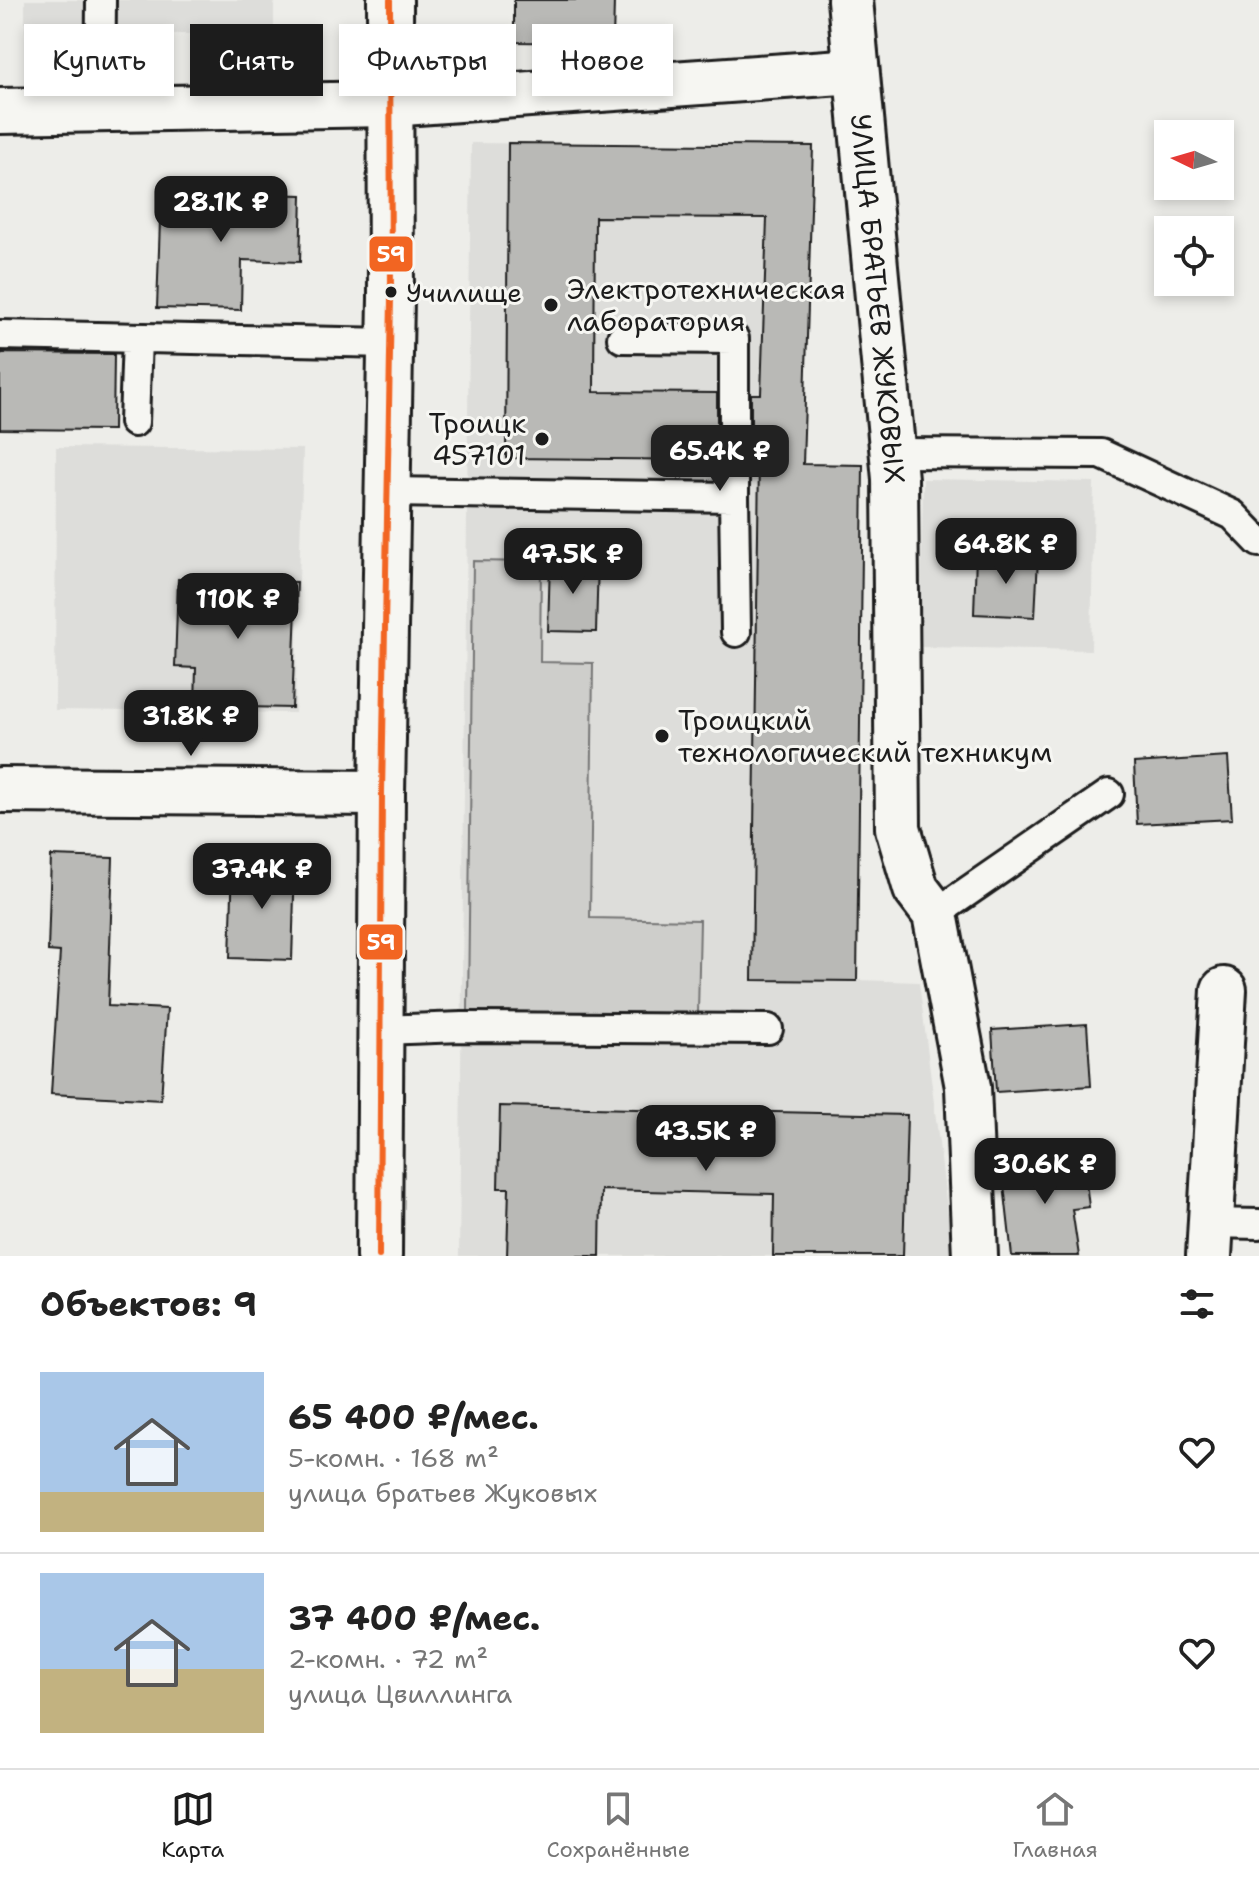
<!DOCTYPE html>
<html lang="ru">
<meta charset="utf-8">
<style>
:root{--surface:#fff;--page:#f6f6f6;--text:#222;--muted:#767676;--line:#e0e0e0;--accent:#1c1c1c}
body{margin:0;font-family:"Shantell Sans",sans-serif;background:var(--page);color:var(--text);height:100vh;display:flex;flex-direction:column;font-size:30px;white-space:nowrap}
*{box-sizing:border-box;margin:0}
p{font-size:26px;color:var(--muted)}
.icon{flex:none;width:44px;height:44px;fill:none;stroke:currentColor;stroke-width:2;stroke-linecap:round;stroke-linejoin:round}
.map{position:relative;height:1256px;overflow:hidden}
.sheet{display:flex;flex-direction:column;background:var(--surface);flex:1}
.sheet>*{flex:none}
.guide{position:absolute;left:24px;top:24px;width:800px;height:72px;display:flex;gap:16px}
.needle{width:52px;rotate:275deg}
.tools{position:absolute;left:1154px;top:120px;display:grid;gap:16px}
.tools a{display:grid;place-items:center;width:80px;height:80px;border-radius:0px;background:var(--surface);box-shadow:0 4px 12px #0003;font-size:40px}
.price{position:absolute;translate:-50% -68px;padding:0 18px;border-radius:16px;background:var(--accent);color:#fff;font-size:26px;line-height:52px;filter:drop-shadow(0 2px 4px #0008)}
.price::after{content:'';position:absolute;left:50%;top:48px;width:24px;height:18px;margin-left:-12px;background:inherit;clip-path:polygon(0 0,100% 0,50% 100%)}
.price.selected{background:#222;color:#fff}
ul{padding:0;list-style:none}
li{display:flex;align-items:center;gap:24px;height:200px;padding:0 40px}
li+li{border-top:2px solid var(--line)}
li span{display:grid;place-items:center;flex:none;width:224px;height:160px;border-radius:0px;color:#555}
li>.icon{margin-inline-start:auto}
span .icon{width:96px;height:96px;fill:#fffc;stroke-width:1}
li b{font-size:34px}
h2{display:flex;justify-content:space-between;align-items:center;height:96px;padding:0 40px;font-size:34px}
.tag{padding:0 28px;border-radius:0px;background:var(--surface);box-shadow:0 4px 12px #0003;font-size:28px;line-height:72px}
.tag.selected{background:var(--accent);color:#fff}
.menu{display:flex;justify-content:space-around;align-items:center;height:112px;border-top:2px solid var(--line);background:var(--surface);font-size:22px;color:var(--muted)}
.menu a{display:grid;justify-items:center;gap:4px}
.menu .selected{color:var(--accent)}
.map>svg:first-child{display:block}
.built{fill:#ddddda}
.green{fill:#cececb;stroke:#757574;stroke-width:2}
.building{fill:#b9b9b6;stroke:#1c1c1c;stroke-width:2}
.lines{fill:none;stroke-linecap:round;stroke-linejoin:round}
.service-casing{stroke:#1c1c1c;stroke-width:34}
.minor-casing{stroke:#1c1c1c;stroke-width:50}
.tertiary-casing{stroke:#1c1c1c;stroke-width:50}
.secondary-casing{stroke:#1c1c1c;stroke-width:50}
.service{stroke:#f6f6f2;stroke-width:28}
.minor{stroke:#f6f6f2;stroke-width:44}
.tertiary{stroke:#f6f6f2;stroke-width:44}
.secondary{stroke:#f6f6f2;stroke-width:44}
.bus-1-casing{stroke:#f6f6f2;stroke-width:12}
.bus-1{stroke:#f26522;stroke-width:6}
.bus-dot{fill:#1c1c1c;stroke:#f6f6f2;stroke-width:3}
.labels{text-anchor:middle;stroke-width:6;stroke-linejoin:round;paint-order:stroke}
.bus-label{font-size:26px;fill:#1c1c1c;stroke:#f6f6f2;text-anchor:start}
.poi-label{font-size:28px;fill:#1c1c1c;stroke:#f6f6f2;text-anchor:start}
.street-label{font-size:28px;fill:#1c1c1c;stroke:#f6f6f2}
.line-badge{stroke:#f6f6f2;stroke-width:3}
.badge-label{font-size:22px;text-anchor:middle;font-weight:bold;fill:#fff}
</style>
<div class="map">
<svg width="1259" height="1256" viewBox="0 0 1259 1256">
<rect width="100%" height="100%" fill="#edede9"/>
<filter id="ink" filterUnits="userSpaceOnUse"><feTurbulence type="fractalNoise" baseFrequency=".0125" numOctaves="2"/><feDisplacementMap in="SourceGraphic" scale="16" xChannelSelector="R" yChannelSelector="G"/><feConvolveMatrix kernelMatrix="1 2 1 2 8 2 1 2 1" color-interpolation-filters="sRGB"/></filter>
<g filter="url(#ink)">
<path class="built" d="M 25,0 L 274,0 L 274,35 L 25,32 Z
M 471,143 L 813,146 L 803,463 L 863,465 L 857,980 L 919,982 L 953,1256 L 459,1256 Z
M 56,447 L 303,449 L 295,713 L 55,710 Z
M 923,479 L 1094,482 L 1091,650 L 920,647 Z"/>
<path class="green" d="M 473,561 L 541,562 L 540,662 L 593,663 L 590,918 L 700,920 L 698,1014 L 468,1011 Z"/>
<path class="building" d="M 514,0 L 614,0 L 613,43 L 514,42 Z
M 508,143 L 813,146 L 803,464 L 863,465 L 857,981 L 752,980 L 759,460 L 751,460 L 751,394 L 761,394 L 767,218 L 595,217 L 594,392 L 717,393 L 717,460 L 506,458 Z
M 161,191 L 302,195 L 300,262 L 242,260 L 241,310 L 157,308 Z
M 0,353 L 114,354 L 113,430 L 0,429 Z
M 976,555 L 1038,558 L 1035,617 L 974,614 Z
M 550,561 L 598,561 L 596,632 L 548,631 Z
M 178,579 L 297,582 L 292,708 L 195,706 L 196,668 L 175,667 Z
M 1228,757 L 1232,819 L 1137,824 L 1134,763 Z
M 51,856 L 113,858 L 108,1006 L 167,1009 L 161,1100 L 51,1094 L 60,952 L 48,951 Z
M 233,862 L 295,864 L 292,960 L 230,958 Z
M 1087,1024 L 1091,1086 L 996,1092 L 992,1030 Z
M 500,1106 L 907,1115 L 903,1256 L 773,1256 L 774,1194 L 601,1190 L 600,1256 L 507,1256 L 509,1188 L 498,1188 Z
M 1083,1156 L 1089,1207 L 1072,1209 L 1079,1256 L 1012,1256 L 1002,1167 Z"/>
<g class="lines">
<g class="service-casing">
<path id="service" d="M 100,110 L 101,0
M 0,335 L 391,343
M 622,338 L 734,339 L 734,497
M 134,422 L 137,338
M 893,453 L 1101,454 L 1233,515 L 1259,542
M 389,492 L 734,497 L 736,632
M 935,914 L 1109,794
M 381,1030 L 462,1027 L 768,1029
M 1209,1223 L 1259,1224"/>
</g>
<g class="minor-casing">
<g id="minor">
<path id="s1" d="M 850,0 L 895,479 L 898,828 L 916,889 L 935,914 L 968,1087 L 975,1256"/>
<path d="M 389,104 L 856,71"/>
<path d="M 0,790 L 382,793"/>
<path d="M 1209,1256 L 1224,990"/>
</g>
</g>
<g class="tertiary-casing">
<path id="tertiary" d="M 0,111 L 389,104"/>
</g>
<g class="secondary-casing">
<path id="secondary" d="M 379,1256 L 382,793 L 391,298 L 390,0"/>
</g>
<use href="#service" class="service"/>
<use href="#minor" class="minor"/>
<use href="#tertiary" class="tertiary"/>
<use href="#secondary" class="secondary"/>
<g class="bus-1-casing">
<path id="bus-1" d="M 379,1256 L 382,793 L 391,298 L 390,0"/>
</g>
<use href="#bus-1" class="bus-1"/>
</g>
</g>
<g class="bus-dot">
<circle cx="391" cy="292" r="7"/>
<circle cx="551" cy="305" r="8"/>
<circle cx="542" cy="439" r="8"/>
<circle cx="662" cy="736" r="8"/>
</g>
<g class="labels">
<g class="bus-label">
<text x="406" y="302">Училище</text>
</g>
<g class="poi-label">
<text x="567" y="299">Электротехническая<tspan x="567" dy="32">лаборатория</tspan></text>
<text x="526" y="433" text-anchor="end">Троицк<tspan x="526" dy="32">457101</tspan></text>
<text x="678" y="730">Троицкий<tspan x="678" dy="32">технологический техникум</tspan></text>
</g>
<g class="street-label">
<text dy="10" stroke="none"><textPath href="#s1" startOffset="300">УЛИЦА БРАТЬЕВ ЖУКОВЫХ</textPath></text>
</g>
</g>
<g class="line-badge">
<rect x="368" y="235" width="46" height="38" rx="8" fill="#f26522"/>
<rect x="358" y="923" width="46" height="38" rx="8" fill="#f26522"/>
</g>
<g class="badge-label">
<text x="391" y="262">59</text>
<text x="381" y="950">59</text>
</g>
</svg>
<div class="tools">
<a><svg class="needle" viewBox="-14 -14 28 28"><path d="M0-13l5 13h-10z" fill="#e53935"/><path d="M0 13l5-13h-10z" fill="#767676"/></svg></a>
<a><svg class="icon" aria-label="locate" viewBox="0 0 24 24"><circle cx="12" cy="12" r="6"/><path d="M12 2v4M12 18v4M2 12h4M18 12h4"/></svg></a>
</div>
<b class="price" style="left:221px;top:244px">28.1K ₽</b>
<b class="price selected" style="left:720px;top:493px">65.4K ₽</b>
<b class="price" style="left:1006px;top:586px">64.8K ₽</b>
<b class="price" style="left:573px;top:596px">47.5K ₽</b>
<b class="price" style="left:238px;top:641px">110K ₽</b>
<b class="price" style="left:191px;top:758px">31.8K ₽</b>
<b class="price" style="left:262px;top:911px">37.4K ₽</b>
<b class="price" style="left:706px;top:1173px">43.5K ₽</b>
<b class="price" style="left:1045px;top:1206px">30.6K ₽</b>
<div class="guide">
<a class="tag">Купить</a>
<a class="tag selected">Снять</a>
<a class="tag">Фильтры</a>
<a class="tag">Новое</a>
</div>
</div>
<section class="sheet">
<h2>Объектов: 9<svg class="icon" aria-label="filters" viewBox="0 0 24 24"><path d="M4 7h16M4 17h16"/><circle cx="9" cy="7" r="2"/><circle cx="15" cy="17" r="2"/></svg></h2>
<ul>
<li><span style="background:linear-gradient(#a9c7e8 75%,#c2b280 0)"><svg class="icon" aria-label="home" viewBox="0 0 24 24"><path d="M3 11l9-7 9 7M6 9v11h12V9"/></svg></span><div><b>65 400 ₽/мес.</b><p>5-комн. · 168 m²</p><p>улица братьев Жуковых</p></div><svg class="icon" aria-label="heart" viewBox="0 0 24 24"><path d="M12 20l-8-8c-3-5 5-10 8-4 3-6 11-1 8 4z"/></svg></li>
<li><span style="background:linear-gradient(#a9c7e8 60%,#c2b280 0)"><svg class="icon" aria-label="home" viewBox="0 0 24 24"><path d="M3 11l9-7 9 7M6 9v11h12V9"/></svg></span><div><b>37 400 ₽/мес.</b><p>2-комн. · 72 m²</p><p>улица Цвиллинга</p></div><svg class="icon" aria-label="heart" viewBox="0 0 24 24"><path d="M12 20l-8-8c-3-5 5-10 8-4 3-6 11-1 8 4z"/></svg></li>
</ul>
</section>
<nav class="menu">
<a class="selected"><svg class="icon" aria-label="map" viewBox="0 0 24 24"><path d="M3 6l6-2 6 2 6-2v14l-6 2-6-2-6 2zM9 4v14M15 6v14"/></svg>Карта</a>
<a><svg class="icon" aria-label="saved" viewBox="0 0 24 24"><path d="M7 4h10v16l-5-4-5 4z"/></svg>Сохранённые</a>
<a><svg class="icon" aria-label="home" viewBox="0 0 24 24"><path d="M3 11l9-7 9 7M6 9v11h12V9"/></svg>Главная</a>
</nav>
